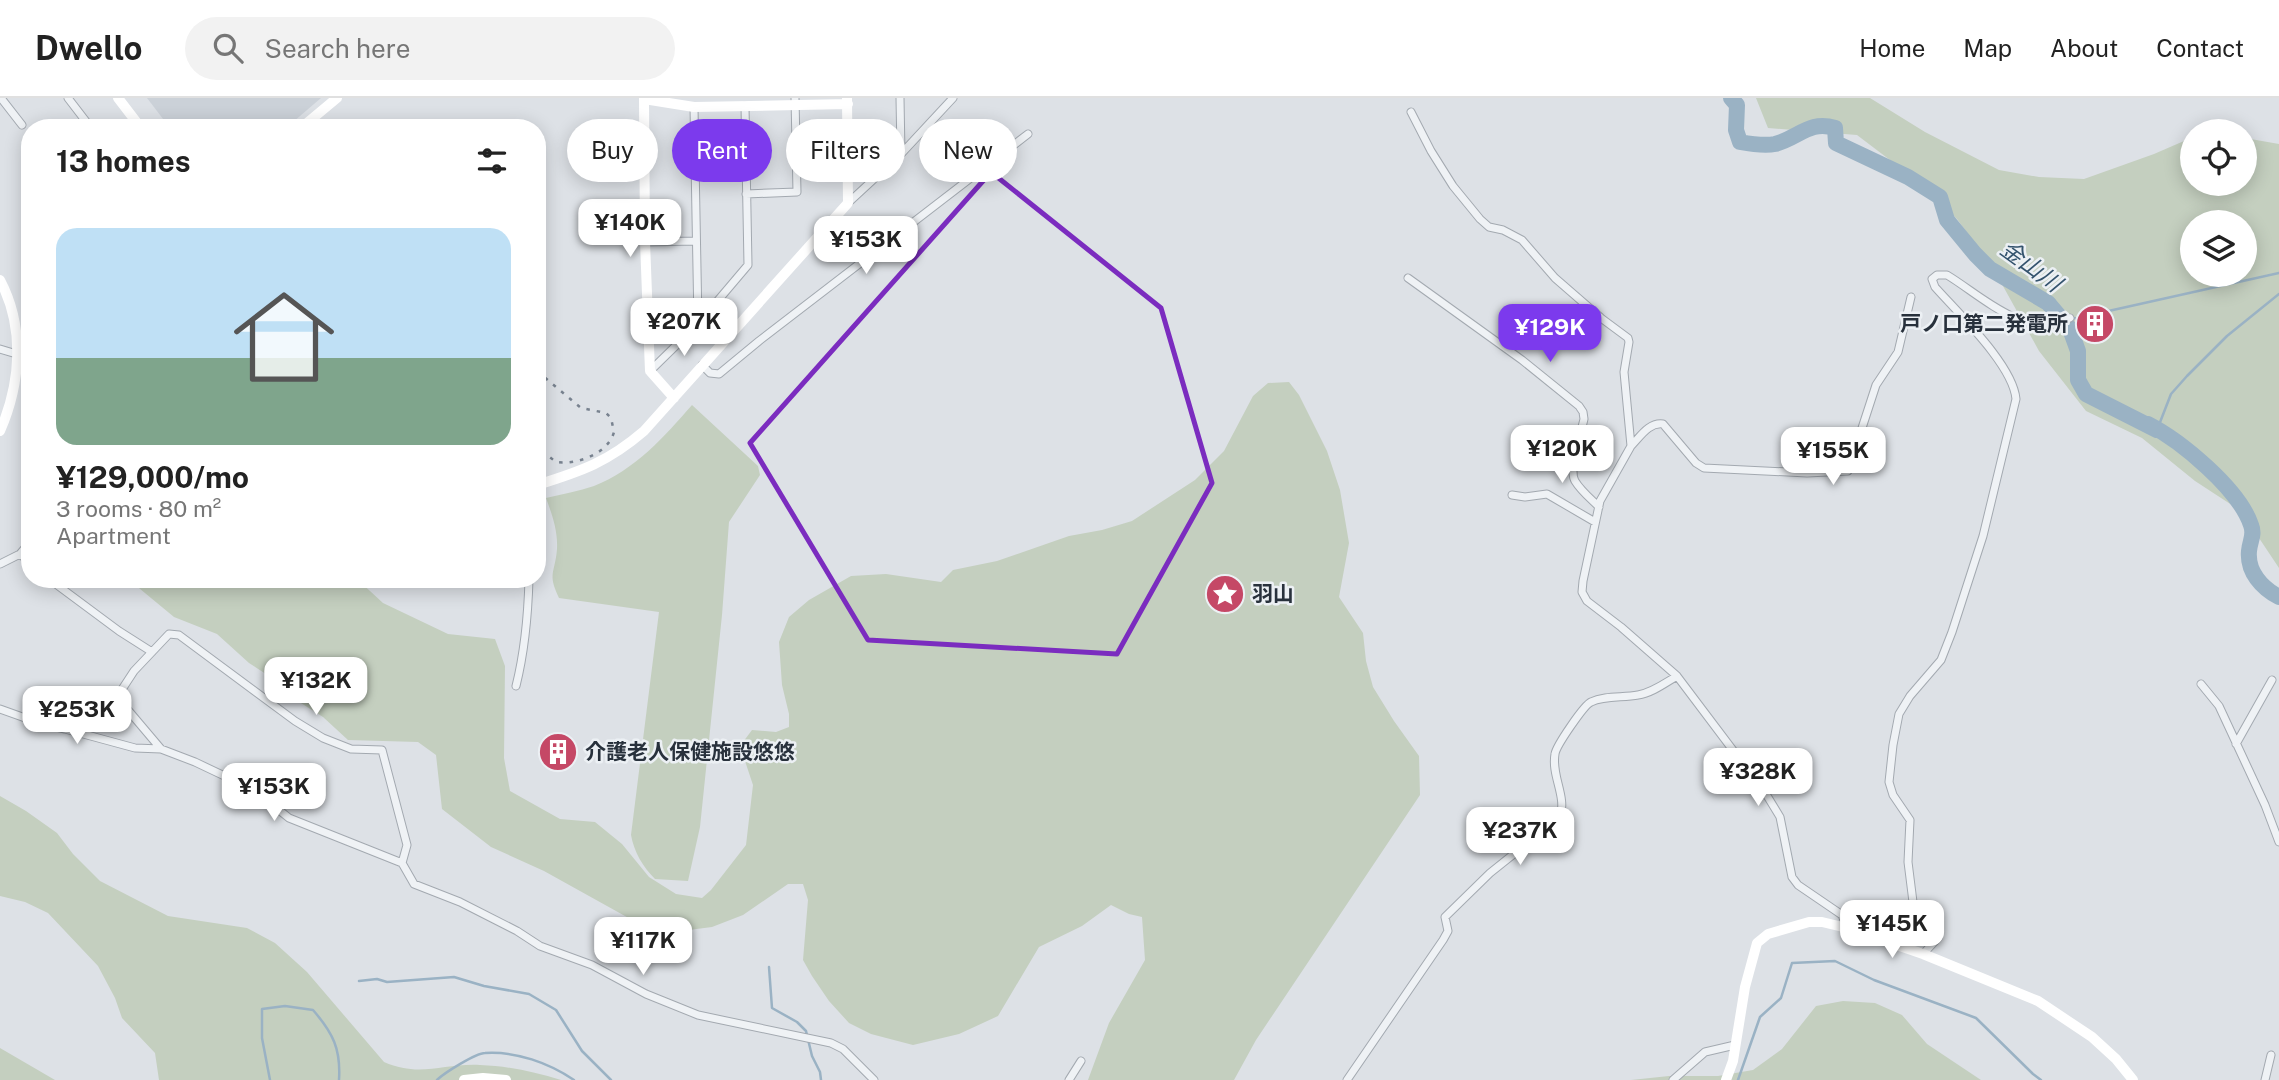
<!DOCTYPE html>
<meta charset="utf-8">
<style>
:root{--surface:#fff;--page:#f2f2f2;--text:#222;--muted:#767676;--line:#e0e0e0;--accent:#7c3aed}
body{margin:0;font-family:"Public Sans","Noto Sans JP",sans-serif;background:var(--page);color:var(--text);height:100vh;display:flex;flex-direction:column;font-size:26px;white-space:nowrap}
*{box-sizing:border-box;margin:0}
p{font-size:23px;color:var(--muted)}
.icon{flex:none;width:38px;height:38px;fill:none;stroke:currentColor;stroke-width:2;stroke-linecap:round;stroke-linejoin:round}
.map{position:relative;flex:1;overflow:hidden}
.panel{position:absolute;left:21px;top:21px;width:525px;height:469px;display:flex;flex-direction:column;background:var(--surface);border-radius:28px;box-shadow:0 4px 18px #0003}
.panel>*{flex:none}
.banner{position:absolute;left:567px;top:21px;width:665px;height:63px;display:flex;gap:14px}
.controls{position:absolute;left:2180px;top:21px;display:grid;gap:14px}
.controls a{display:grid;place-items:center;width:77px;height:77px;border-radius:50%;background:var(--surface);box-shadow:0 4px 18px #0003;font-size:35px}
.price{position:absolute;translate:-50% -60px;padding:0 16px;border-radius:14px;background:#fff;color:#222;font-size:23px;line-height:46px;filter:drop-shadow(0 2px 4px #0008)}
.price::after{content:'';position:absolute;left:50%;top:42px;width:21px;height:16px;margin-left:-10px;background:inherit;clip-path:polygon(0 0,100% 0,50% 100%)}
.price.current{background:var(--accent);color:#fff}
ul{padding:0;list-style:none}
li{display:grid;align-content:center;gap:14px;height:371px;padding:0 35px}
li+li{border-top:2px solid var(--line)}
li span{display:grid;place-items:center;height:217px;border-radius:21px;color:#555}
li>.icon{margin-inline-start:auto}
span .icon{width:126px;height:126px;fill:#fffc;stroke-width:1}
li b{font-size:30px}
h2{display:flex;justify-content:space-between;align-items:center;height:84px;padding:0 35px;font-size:30px}
.chip{padding:0 24px;border-radius:32px;background:var(--surface);box-shadow:0 4px 18px #0003;font-size:24px;line-height:63px}
.chip.current{background:var(--accent);color:#fff}
header{display:flex;align-items:center;gap:42px;box-sizing:border-box;height:98px;padding:0 35px;background:var(--surface);border-bottom:2px solid var(--line)}
header strong{font-size:33px}
nav{display:flex;gap:38px;margin-inline-start:auto;font-size:24px}
.search{width:490px;height:63px;background:var(--page);display:flex;align-items:center;gap:18px;box-sizing:border-box;padding:0 24px;border-radius:38px;color:var(--muted);font-size:26px}
.map>svg:first-child{display:block}
.built{fill:#cbd1d8}
.green{fill:#c4cfbf;fill-rule:evenodd}
.water{fill:#9ab2c4}
.lines{fill:none;stroke-linecap:round;stroke-linejoin:round}
.stream{stroke:#9ab2c4;stroke-width:2.5}
.river{stroke:#9ab2c4;stroke-width:16}
.street-casing{stroke:#a3a9b0;stroke-width:9}
.street{stroke:#eff2f5;stroke-width:7}
.secondary{stroke:#fff;stroke-width:10}
.rail{stroke:#78828f;stroke-width:2.5;stroke-dasharray:3.5 7;stroke-linecap:butt}
.marked{fill:none;stroke:#7b2cbf;stroke-width:5;stroke-linejoin:round}
.labels{text-anchor:middle;stroke-width:5;stroke-linejoin:round;paint-order:stroke}
.poi-label{font-size:21px;font-weight:bold;fill:#28313c;stroke:#ecf0f4;text-anchor:start}
.water-label{font-size:23px;font-style:italic;fill:#34536d;stroke:#ecf0f4}
</style>
<header>
<strong>Dwello</strong>
<div class="search"><svg class="icon" aria-label="search" viewBox="0 0 24 24"><circle cx="10" cy="10" r="6"/><path d="M15 15l6 6"/></svg>Search here</div>
<nav><a>Home</a><a>Map</a><a>About</a><a>Contact</a></nav>
</header>
<div class="map">
<svg width="2279" height="982" viewBox="0 0 2279 982">
<rect width="100%" height="100%" fill="#dde1e6"/>
<path class="built" d="M 147,0 L 321,0 L 286,30 L 170,30 Z"/>
<path class="green" d="M 1756,0 L 1870,0 L 1925,34 L 1999,72 L 2039,79 L 2084,81 L 2154,56 L 2184,43 L 2193,42 L 2193,86 L 2245,86 L 2245,40 L 2279,46 L 2279,470 L 2241,413 L 2195,383 L 2142,340 L 2086,313 L 2039,253 L 1993,170 L 1957,121 L 1915,81 L 1857,37 L 1768,30 ZM 2193,124 L 2245,124 L 2245,177 L 2193,177 Z
M 1289,284 L 1299,297 L 1327,353 L 1340,392 L 1349,445 L 1339,499 L 1363,535 L 1366,563 L 1373,589 L 1394,623 L 1419,658 L 1420,697 L 1256,942 L 1234,982 L 1088,982 L 1109,925 L 1145,862 L 1142,819 L 1129,816 L 1111,807 L 1082,828 L 1039,849 L 998,918 L 959,936 L 913,947 L 871,936 L 849,925 L 829,903 L 812,878 L 803,862 L 808,802 L 803,786 L 788,786 L 743,817 L 712,829 L 681,833 L 643,828 L 544,773 L 491,749 L 442,711 L 436,657 L 418,644 L 348,642 L 323,619 L 293,600 L 272,580 L 249,565 L 217,536 L 174,519 L 128,481 L 357,481 L 383,505 L 448,536 L 495,541 L 505,568 L 504,660 L 510,693 L 560,721 L 595,724 L 622,746 L 649,779 L 676,796 L 702,800 L 711,792 L 746,747 L 753,687 L 740,648 L 752,632 L 776,634 L 789,629 L 789,616 L 782,587 L 779,544 L 789,519 L 809,502 L 851,478 L 886,476 L 941,484 L 953,472 L 997,463 L 1069,438 L 1102,432 L 1132,423 L 1195,382 L 1224,353 L 1253,298 L 1268,285 Z
M 692,307 L 758,368 L 760,377 L 729,424 L 722,517 L 700,729 L 688,783 L 655,781 C 643,769 634,754 631,737 L 659,514 L 559,500 C 547,475 555,476 557,451 C 558,433 552,416 546,400 C 562,396 579,393 594,388 C 635,372 665,338 692,307 Z
M 0,698 L 26,713 L 57,735 L 73,756 L 100,783 L 168,818 L 247,830 L 275,845 L 307,874 L 384,964 C 420,980 444,965 480,967 C 509,968 534,974 561,982 L 159,982 L 155,955 L 122,920 L 115,900 L 98,868 L 48,815 L 25,804 L 0,798 Z
M 1843,903 L 1875,905 L 1902,917 L 1927,946 L 1981,982 L 1631,982 L 1669,978 L 1718,978 L 1753,972 L 1782,951 L 1816,908 Z
M 0,950 L 55,982 L 0,982 Z"/>
<path class="water" d="M 2047,196 L 2055,201 L 2065,221 L 2056,222 L 2037,205 Z"/>
<g class="lines">
<path class="stream" d="M 2104,214 L 2279,175
M 2072,220 L 2083,221
M 2157,332 L 2171,296 L 2187,278 L 2227,238 L 2279,196
M 769,869 L 772,910 L 797,924 L 806,933 L 812,958 L 820,974 L 821,982
M 359,883 L 377,881 L 387,884 L 454,879 L 484,888 L 529,896 L 556,912 L 582,953 L 611,982
M 270,982 L 262,940 L 262,911 L 285,908 L 313,912 C 333,935 341,951 339,982
M 437,982 C 444,975 476,955 485,955 C 516,953 549,965 574,982
M 1738,982 L 1760,919 L 1781,900 L 1792,865 L 1835,863 L 1874,882 L 1976,920 L 2033,976 L 2041,982"/>
<path class="river" d="M 1731,0 L 1737,7 L 1736,32 L 1740,44 C 1751,46 1765,48 1775,46 C 1799,40 1809,22 1835,30 L 1836,45 L 1908,79 L 1940,99 L 1947,122 L 1975,156 L 1990,171 L 2048,205 L 2070,231 L 2078,253 L 2078,282 L 2086,296 L 2157,332
M 2148,326 C 2181,343 2239,391 2251,427 C 2255,437 2250,442 2249,453 C 2247,474 2262,490 2279,499"/>
<g class="street-casing">
<path id="street" d="M 1,0 L 22,27
M 68,0 L 91,30
M 900,0 L 901,56
M 694,9 L 698,225
M 1411,14 L 1431,53 L 1453,88 L 1480,121 L 1489,129 L 1503,132 L 1522,142 L 1555,180 L 1601,220 L 1628,240 L 1629,244 L 1624,274 L 1631,348 L 1600,403 L 1583,483 L 1582,494 L 1587,503 L 1621,529 L 1677,578 L 1766,696 L 1780,719 L 1792,779 L 1798,787 L 1842,817 L 1847,830
M 746,96 L 797,94 L 795,0
M 848,105 L 901,56 L 953,0
M 645,144 L 695,143
M 1408,180 L 1522,262 L 1579,308 L 1583,314 L 1584,321 C 1581,335 1568,371 1575,383 C 1581,393 1591,401 1599,409
M 0,251 L 30,260
M 702,267 L 710,275 L 719,276 L 759,243 L 1028,36
M 650,273 L 698,226 L 748,167 L 745,8
M 1631,348 C 1640,339 1649,324 1663,326 L 1696,365 L 1704,370 L 1807,375 L 1848,373 L 1876,287 L 1898,254 L 1911,199
M 1512,397 L 1525,399 L 1547,396 L 1595,424
M 20,456 L 30,465
M 0,466 L 20,456 L 30,444
M 49,481 L 119,533 L 152,554
M 2201,586 L 2219,608 L 2265,707 L 2279,744
M 516,588 C 525,552 528,518 529,481
M 0,611 L 42,626 L 65,631 L 135,650 L 161,651 L 195,664 L 254,692 L 289,720 L 402,765 L 414,786 L 460,804 L 517,833 L 540,848 L 592,867 L 646,896 L 698,917 L 831,945 L 843,951 L 874,982
M 2236,646 L 2272,582
M 161,651 L 117,599 L 134,573 L 169,536 L 179,537 L 295,623 L 323,640 L 351,651 L 382,652 L 407,747 L 402,765
M 1923,856 L 1938,840 L 1931,826 L 1913,804 L 1908,764 L 1910,722 L 1893,697 L 1889,684 L 1893,647 L 1899,616 L 1910,598 L 1941,562 L 1952,534 L 1983,438 L 2016,301 C 2013,267 1958,215 1935,189 L 1932,181 L 1937,177 L 1947,177 C 1982,198 2026,243 2070,220
M 1069,982 L 1081,963
M 1347,982 L 1443,842 L 1448,833 L 1445,819 L 1490,775 L 1560,719 C 1567,698 1551,678 1555,656 C 1556,648 1584,607 1591,604 C 1605,597 1623,600 1638,597 C 1652,595 1665,585 1677,578
M 1673,982 L 1705,954 L 1735,947
M 2265,982 L 2271,957"/>
</g>
<use href="#street" class="street"/>
<path class="secondary" d="M 118,0 L 141,30
M 301,30 L 337,0
M 0,182 C 25,229 21,285 0,333
M 674,300 L 650,273 L 645,144 L 644,1 L 694,9 L 848,6
M 537,387 C 582,373 608,364 644,333 L 848,105 L 847,0
M 464,982 L 483,980 L 506,982
M 1726,982 L 1733,963 L 1745,889 L 1757,845 L 1768,836 L 1809,824 L 1822,824 L 1847,830 L 1923,856 L 2038,903 L 2092,939 L 2116,961 L 2133,982"/>
<path class="rail" d="M 537,273 L 581,310 L 606,315 L 611,320 L 614,334 C 608,356 577,367 556,364 L 537,349"/>
</g>
<path class="marked" d="M 991,74 L 1161,210 L 1212,385 L 1117,556 L 868,542 L 750,345 Z"/>
<defs>
<g id="building-disc" transform="scale(2.0125)"><circle r="9.5" fill="#c54866" stroke="#ecf0f4"/><path d="M-4-6H4V6H1V3H-1V6H-4ZM-2.5-4.3h1.7v1.8h-1.7ZM.8-4.3h1.7v1.8H.8ZM-2.5-1h1.7V.8h-1.7ZM.8-1h1.7V.8H.8Z" fill="#fff"/></g>
<g id="sight-disc" transform="scale(2.0125)"><circle r="9.5" fill="#c54866" stroke="#ecf0f4"/><path d="M0-6L1.8-2.2L6-1.7L2.9 1.2L3.7 5.4L0 3.3L-3.7 5.4L-2.9 1.2L-6-1.7L-1.8-2.2Z" fill="#fff"/></g>
</defs>
<g fill-rule="evenodd">
<use href="#building-disc" x="2095" y="226"/>
<use href="#sight-disc" x="1225" y="496"/>
<use href="#building-disc" x="558" y="654"/>
</g>
<g class="labels">
<g class="poi-label">
<text x="2068" y="233" text-anchor="end">戸ノ口第二発電所</text>
<text x="1252" y="503">羽山</text>
<text x="585" y="661">介護老人保健施設悠悠</text>
</g>
<g class="water-label">
<text transform="translate(2031 168) rotate(36)" y="8">金山川</text>
</g>
</g>
</svg>
<div class="controls">
<a><svg class="icon" aria-label="locate" viewBox="0 0 24 24"><circle cx="12" cy="12" r="6"/><path d="M12 2v4M12 18v4M2 12h4M18 12h4"/></svg></a>
<a><svg class="icon" aria-label="layers" viewBox="0 0 24 24"><path d="M12 4l9 5-9 5-9-5zM3 14l9 5 9-5"/></svg></a>
</div>
<b class="price" style="left:630px;top:161px">¥140K</b>
<b class="price" style="left:866px;top:178px">¥153K</b>
<b class="price" style="left:684px;top:260px">¥207K</b>
<b class="price current" style="left:1550px;top:266px">¥129K</b>
<b class="price" style="left:1562px;top:387px">¥120K</b>
<b class="price" style="left:1833px;top:389px">¥155K</b>
<b class="price" style="left:316px;top:619px">¥132K</b>
<b class="price" style="left:77px;top:648px">¥253K</b>
<b class="price" style="left:1758px;top:710px">¥328K</b>
<b class="price" style="left:274px;top:725px">¥153K</b>
<b class="price" style="left:1520px;top:769px">¥237K</b>
<b class="price" style="left:1892px;top:862px">¥145K</b>
<b class="price" style="left:643px;top:879px">¥117K</b>
<div class="banner">
<a class="chip">Buy</a>
<a class="chip current">Rent</a>
<a class="chip">Filters</a>
<a class="chip">New</a>
</div>
<section class="panel">
<h2>13 homes<svg class="icon" aria-label="filters" viewBox="0 0 24 24"><path d="M4 7h16M4 17h16"/><circle cx="9" cy="7" r="2"/><circle cx="15" cy="17" r="2"/></svg></h2>
<ul>
<li><span style="background:linear-gradient(#bfe0f5 60%,#7fa58c 0)"><svg class="icon" aria-label="home" viewBox="0 0 24 24"><path d="M3 11l9-7 9 7M6 9v11h12V9"/></svg></span><div><b>¥129,000/mo</b><p>3 rooms · 80 m²</p><p>Apartment</p></div></li>
</ul>
</section>
</div>
